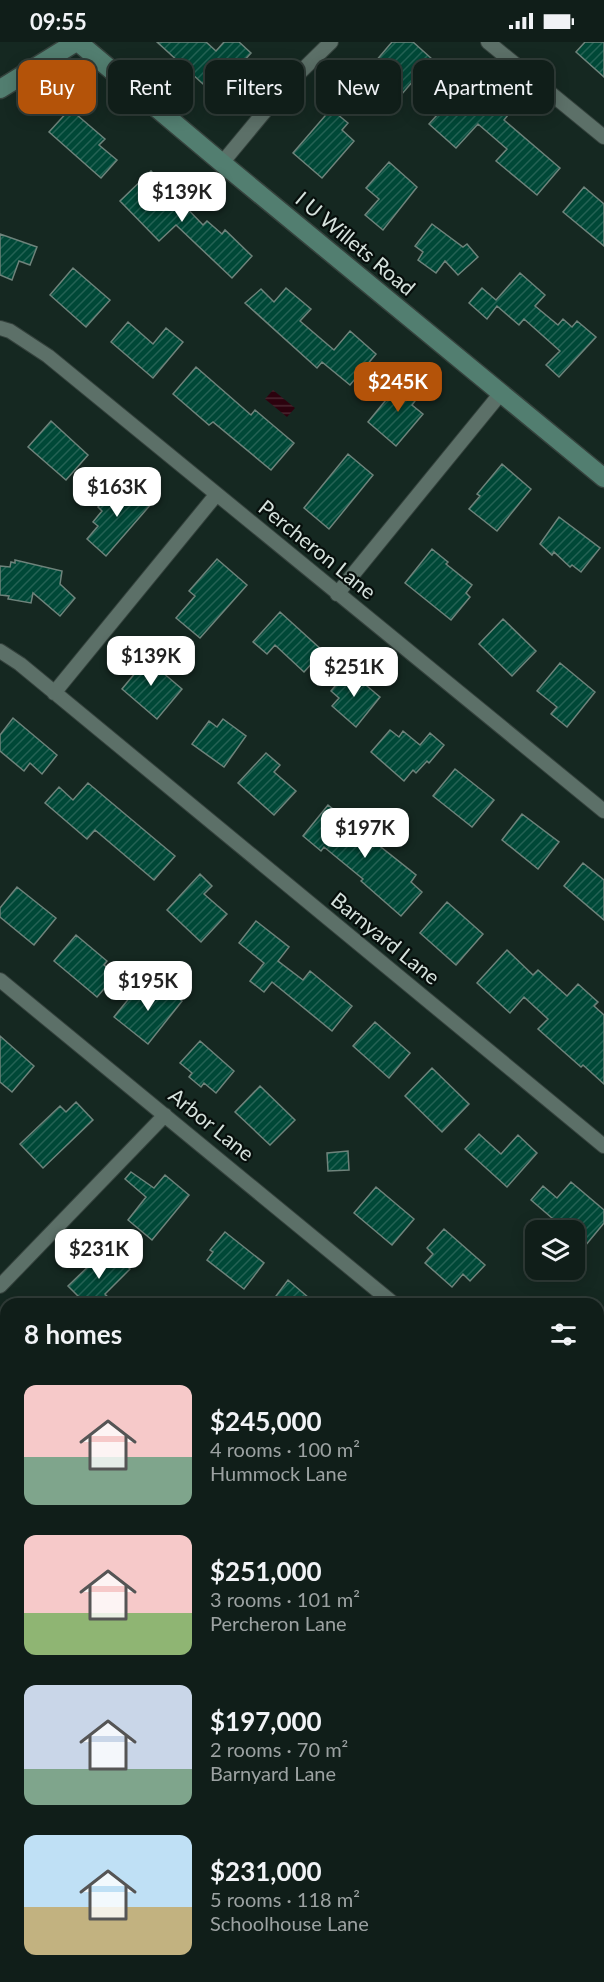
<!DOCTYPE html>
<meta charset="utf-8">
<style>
:root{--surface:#101e19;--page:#1e2b26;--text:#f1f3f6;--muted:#9ca2a2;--line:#303c38;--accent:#b45309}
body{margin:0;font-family:Lato,sans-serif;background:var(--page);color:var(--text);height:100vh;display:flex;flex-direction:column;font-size:22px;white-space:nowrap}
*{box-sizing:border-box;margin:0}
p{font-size:20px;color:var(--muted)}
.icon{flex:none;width:33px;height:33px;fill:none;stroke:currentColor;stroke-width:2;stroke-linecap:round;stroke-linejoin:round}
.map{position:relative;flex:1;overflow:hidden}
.panel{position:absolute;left:0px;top:1256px;width:604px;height:686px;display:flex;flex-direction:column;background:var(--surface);border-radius:18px 18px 0 0;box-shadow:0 3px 15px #0003,0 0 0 2px var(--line)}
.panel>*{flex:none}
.guide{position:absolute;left:18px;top:18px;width:568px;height:54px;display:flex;gap:12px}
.tools{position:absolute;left:525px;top:1178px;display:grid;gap:12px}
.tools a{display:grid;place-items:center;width:60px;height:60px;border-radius:12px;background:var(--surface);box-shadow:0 3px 15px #0003,0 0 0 2px var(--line);font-size:30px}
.price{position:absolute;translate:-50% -51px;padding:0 14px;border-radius:12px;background:#fff;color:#222;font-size:20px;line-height:39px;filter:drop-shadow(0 2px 3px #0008)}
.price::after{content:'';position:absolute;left:50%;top:36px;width:18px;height:14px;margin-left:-9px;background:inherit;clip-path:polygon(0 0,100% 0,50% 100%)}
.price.active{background:var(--accent);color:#fff}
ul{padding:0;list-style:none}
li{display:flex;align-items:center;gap:18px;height:150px;padding:0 24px}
li span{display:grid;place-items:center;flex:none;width:168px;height:120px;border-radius:12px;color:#555}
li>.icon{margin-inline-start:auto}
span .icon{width:72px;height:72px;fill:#fffc;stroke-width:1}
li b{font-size:26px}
h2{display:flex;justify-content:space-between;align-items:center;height:72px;padding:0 24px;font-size:26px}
.chip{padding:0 21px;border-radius:12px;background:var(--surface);box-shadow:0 3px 15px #0003,0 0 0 2px var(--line);font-size:21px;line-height:54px}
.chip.active{background:var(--accent);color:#fff}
.status{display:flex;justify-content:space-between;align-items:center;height:42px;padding:0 30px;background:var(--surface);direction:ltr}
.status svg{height:16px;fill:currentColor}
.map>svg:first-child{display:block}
.grass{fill:url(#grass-tufts)}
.forest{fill:url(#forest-firs)}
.water{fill:url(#water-rules)}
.building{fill:url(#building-hatch);stroke:#6e837b;stroke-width:1.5}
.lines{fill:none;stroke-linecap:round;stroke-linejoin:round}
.street-casing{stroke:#35423d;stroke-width:16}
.secondary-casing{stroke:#35423d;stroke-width:21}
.street{stroke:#5c7068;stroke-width:14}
.secondary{stroke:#527e70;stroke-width:18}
.labels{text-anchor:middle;stroke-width:4.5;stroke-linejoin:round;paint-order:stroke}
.street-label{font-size:21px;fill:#d6e2dd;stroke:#070f0c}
</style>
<div class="status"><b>09:55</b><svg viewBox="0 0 49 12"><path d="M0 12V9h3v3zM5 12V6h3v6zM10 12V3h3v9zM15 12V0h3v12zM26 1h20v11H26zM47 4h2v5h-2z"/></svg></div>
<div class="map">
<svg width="604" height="1940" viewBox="0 0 604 1940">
<defs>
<pattern id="grass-tufts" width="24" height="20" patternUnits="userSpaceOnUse" patternTransform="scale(1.5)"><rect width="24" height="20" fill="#6f3541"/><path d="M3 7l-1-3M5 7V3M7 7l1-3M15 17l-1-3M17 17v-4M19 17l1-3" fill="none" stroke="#83525c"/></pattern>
<pattern id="forest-firs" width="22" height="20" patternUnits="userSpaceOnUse" patternTransform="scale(1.5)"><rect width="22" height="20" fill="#913a4f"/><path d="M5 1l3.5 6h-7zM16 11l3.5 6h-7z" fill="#a05668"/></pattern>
<pattern id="water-rules" width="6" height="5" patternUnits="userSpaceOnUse" patternTransform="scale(1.5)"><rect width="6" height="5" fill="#2c020e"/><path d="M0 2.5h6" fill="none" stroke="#4a2731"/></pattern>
<pattern id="building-hatch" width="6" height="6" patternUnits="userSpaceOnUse" patternTransform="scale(1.5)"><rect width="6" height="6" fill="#004837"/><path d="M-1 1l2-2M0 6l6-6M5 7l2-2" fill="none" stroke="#246254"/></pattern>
</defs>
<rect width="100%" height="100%" fill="#152821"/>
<path class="grass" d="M 0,1655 L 6,1661 L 6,1935 L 598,1935 L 598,1697 L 604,1695 L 604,1940 L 0,1940 Z"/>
<path class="forest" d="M 0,1605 L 6,1611 L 6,1661 L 0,1655 Z
M 604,1683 L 604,1790 L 599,1790 L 599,1686 Z"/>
<path class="water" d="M 273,348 L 295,366 L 287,375 L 265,357 Z"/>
<path class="building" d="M 157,0 L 206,0 L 216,9 L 224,0 L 239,0 L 251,11 L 214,52 Z
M 392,0 L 413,0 L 432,17 L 395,60 L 364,33 Z
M 585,0 L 604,0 L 604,35 L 576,10 Z
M 457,51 L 479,70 L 490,57 L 508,73 L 504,78 L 560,126 L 537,153 L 496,119 L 507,107 L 478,82 L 456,106 L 429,82 Z
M 70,67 L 105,97 L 99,103 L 117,118 L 101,136 L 49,90 Z
M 331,67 L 348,81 L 342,88 L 354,99 L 322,136 L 293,111 Z
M 389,120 L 417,145 L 383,188 L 365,173 L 379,157 L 366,146 Z
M 151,129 L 203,183 L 207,179 L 222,192 L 225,188 L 252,214 L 232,236 L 176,183 L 159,199 L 120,159 Z
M 584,145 L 604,162 L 604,204 L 563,170 Z
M 432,182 L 463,205 L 467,202 L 478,215 L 458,233 L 445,219 L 436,231 L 418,218 L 423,210 L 415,204 Z
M 0,192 L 37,205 L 30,223 L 19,219 L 12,238 L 0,233 Z
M 73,226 L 110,258 L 86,285 L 50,253 Z
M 520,231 L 545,253 L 535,264 L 558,283 L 563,277 L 572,285 L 577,279 L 596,295 L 559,335 L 546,323 L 560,309 L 524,277 L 519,283 L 497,264 L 487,277 L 469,261 L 482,246 L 496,258 Z
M 286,246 L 311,267 L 300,279 L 334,308 L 350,289 L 376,312 L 350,343 L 322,320 L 317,326 L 245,261 L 261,247 L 274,260 Z
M 128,280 L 153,302 L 166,286 L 183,300 L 153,336 L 111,300 Z
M 196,325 L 251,373 L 255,368 L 294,401 L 271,428 L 213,380 L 209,383 L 173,352 Z
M 403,337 L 421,351 L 412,363 L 423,372 L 396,404 L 368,380 Z
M 51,379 L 88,413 L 66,438 L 28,405 Z
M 348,412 L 373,433 L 329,487 L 304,466 Z
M 502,422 L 531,447 L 497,489 L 469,467 L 480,454 L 477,452 Z
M 117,445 L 127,454 L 135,445 L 152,461 L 106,514 L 87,497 L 98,484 L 93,480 L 102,469 L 98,465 Z
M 559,475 L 600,506 L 581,530 L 572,523 L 570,525 L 554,510 L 552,513 L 540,502 Z
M 432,507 L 448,520 L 446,522 L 472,543 L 466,551 L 470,555 L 451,578 L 405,541 Z
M 217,517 L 247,543 L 200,596 L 176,576 L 195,554 L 189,549 Z
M 15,518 L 62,529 L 60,542 L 75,556 L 60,574 L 33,551 L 31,561 L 8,557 L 9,554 L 0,553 L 0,524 L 10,525 L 11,520 L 15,521 Z
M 280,570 L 323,609 L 304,630 L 275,603 L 267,612 L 253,600 Z
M 503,577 L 536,609 L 512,634 L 479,602 Z
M 141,612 L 182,647 L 157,677 L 122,647 L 136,630 L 130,625 Z
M 560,621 L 595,650 L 567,685 L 551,672 L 557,665 L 537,649 Z
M 348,628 L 380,655 L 356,685 L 332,664 L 339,656 L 331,649 Z
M 13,676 L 57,713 L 42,732 L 30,721 L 24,729 L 0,709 L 0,693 Z
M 223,677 L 246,694 L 224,725 L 192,702 L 209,679 L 217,685 Z
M 390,688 L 399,695 L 403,689 L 420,703 L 430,691 L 444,703 L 429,721 L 427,719 L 416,731 L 413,728 L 404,739 L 371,710 Z
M 266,711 L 280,723 L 274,730 L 296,749 L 274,773 L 238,741 Z
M 455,727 L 494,758 L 472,785 L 433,754 Z
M 88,741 L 175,814 L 154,838 L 95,788 L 87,797 L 45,761 L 59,745 L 73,758 Z
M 328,763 L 416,833 L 411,840 L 422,850 L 401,874 L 361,839 L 363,837 L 324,805 L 321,809 L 303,794 Z
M 522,772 L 559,800 L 538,827 L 502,798 Z
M 583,821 L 604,838 L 604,878 L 564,844 Z
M 200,832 L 212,844 L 204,852 L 227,872 L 201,900 L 167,868 Z
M 17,845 L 56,876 L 34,903 L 0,875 L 0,866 Z
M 447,860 L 483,892 L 456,923 L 420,891 Z
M 256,879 L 289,905 L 278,919 L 303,938 L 310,929 L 352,964 L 332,989 L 272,940 L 264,950 L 250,939 L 264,921 L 239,901 Z
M 76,893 L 107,919 L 104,923 L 116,933 L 97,955 L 54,919 Z
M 507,908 L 533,933 L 538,928 L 567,954 L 578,942 L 598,960 L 594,964 L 604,973 L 604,1042 L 583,1023 L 581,1025 L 538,987 L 548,977 L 524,955 L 510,971 L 477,941 Z
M 162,943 L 182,959 L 148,1002 L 114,975 L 139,944 L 152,955 Z
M 375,980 L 410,1011 L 389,1036 L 353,1004 Z
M 0,994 L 34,1024 L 12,1050 L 0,1040 Z
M 200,999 L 234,1029 L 216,1051 L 204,1041 L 201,1045 L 189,1035 L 192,1031 L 180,1021 Z
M 432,1026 L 469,1062 L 442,1090 L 405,1054 Z
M 260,1044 L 295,1078 L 270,1103 L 235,1070 Z
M 76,1060 L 93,1078 L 43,1126 L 20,1102 L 60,1064 L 66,1070 Z
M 479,1092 L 501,1112 L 518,1093 L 537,1111 L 507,1145 L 465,1107 Z
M 348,1109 L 349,1128 L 328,1129 L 327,1111 Z
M 131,1130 L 154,1146 L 165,1133 L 189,1153 L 152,1198 L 128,1178 L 146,1155 L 125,1137 Z
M 571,1140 L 604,1168 L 604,1181 L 585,1204 L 574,1195 L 574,1188 L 566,1188 L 531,1158 L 543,1144 L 557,1156 Z
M 376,1145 L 414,1177 L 392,1203 L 354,1171 Z
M 444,1187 L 485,1223 L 470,1239 L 463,1232 L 452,1245 L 425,1221 L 433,1212 L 427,1206 Z
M 225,1190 L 264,1221 L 244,1247 L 207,1218 L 213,1210 L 210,1208 Z
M 113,1211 L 130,1227 L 105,1252 L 114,1262 L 86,1262 L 68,1244 L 96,1217 L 101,1222 Z
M 288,1238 L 316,1262 L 270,1262 Z"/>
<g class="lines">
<g class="street-casing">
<path id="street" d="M 488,0 L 604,95
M 222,121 L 285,45 L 331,0
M 0,286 L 10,289 L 48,314 L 604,769
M 337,552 L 501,351
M 0,609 L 20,622 L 604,1104
M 54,651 L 216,453
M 0,938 L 394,1262
M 0,1244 L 165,1073
M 0,1388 L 6,1395
M 598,1429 L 604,1433
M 598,1541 L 604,1537"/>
</g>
<g class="secondary-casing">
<path id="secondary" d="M 78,0 L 222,121 L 604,436
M 0,47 L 76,0"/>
</g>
<use href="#street" class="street"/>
<use href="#secondary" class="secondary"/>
</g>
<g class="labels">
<g class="street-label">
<text transform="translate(355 202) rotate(40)" y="7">I U Willets Road</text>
<text transform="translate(317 508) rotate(39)" y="7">Percheron Lane</text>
<text transform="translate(385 897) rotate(39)" y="7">Barnyard Lane</text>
<text transform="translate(211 1083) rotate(39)" y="7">Arbor Lane</text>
</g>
</g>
</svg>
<div class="tools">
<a><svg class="icon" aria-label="layers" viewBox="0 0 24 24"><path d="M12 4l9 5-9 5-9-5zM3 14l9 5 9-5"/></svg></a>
</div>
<b class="price" style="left:182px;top:181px">$139K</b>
<b class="price active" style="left:398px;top:371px">$245K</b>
<b class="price" style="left:117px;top:476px">$163K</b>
<b class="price" style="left:151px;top:645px">$139K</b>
<b class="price" style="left:354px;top:656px">$251K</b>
<b class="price" style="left:365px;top:817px">$197K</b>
<b class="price" style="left:148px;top:970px">$195K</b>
<b class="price" style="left:99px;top:1238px">$231K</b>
<div class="guide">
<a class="chip active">Buy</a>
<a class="chip">Rent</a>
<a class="chip">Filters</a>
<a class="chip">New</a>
<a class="chip">Apartment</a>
</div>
<section class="panel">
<h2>8 homes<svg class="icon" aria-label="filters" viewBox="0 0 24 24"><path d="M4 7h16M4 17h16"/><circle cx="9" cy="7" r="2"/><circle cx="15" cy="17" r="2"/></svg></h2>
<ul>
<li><span style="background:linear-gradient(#f6c9c9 60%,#7fa58c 0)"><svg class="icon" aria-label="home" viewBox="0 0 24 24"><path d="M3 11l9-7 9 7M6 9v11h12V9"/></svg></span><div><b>$245,000</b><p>4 rooms · 100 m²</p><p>Hummock Lane</p></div></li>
<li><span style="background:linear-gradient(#f6c9c9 65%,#8fb573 0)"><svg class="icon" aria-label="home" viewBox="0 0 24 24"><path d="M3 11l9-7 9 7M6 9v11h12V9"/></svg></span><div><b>$251,000</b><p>3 rooms · 101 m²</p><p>Percheron Lane</p></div></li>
<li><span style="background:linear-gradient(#c9d6e8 70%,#7fa58c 0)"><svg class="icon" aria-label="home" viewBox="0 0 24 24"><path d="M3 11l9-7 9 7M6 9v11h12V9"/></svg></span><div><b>$197,000</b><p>2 rooms · 70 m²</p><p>Barnyard Lane</p></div></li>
<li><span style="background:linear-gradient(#bfe0f5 60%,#c2b280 0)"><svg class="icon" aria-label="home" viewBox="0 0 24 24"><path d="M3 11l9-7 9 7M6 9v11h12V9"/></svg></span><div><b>$231,000</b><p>5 rooms · 118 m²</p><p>Schoolhouse Lane</p></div></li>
</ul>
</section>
</div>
